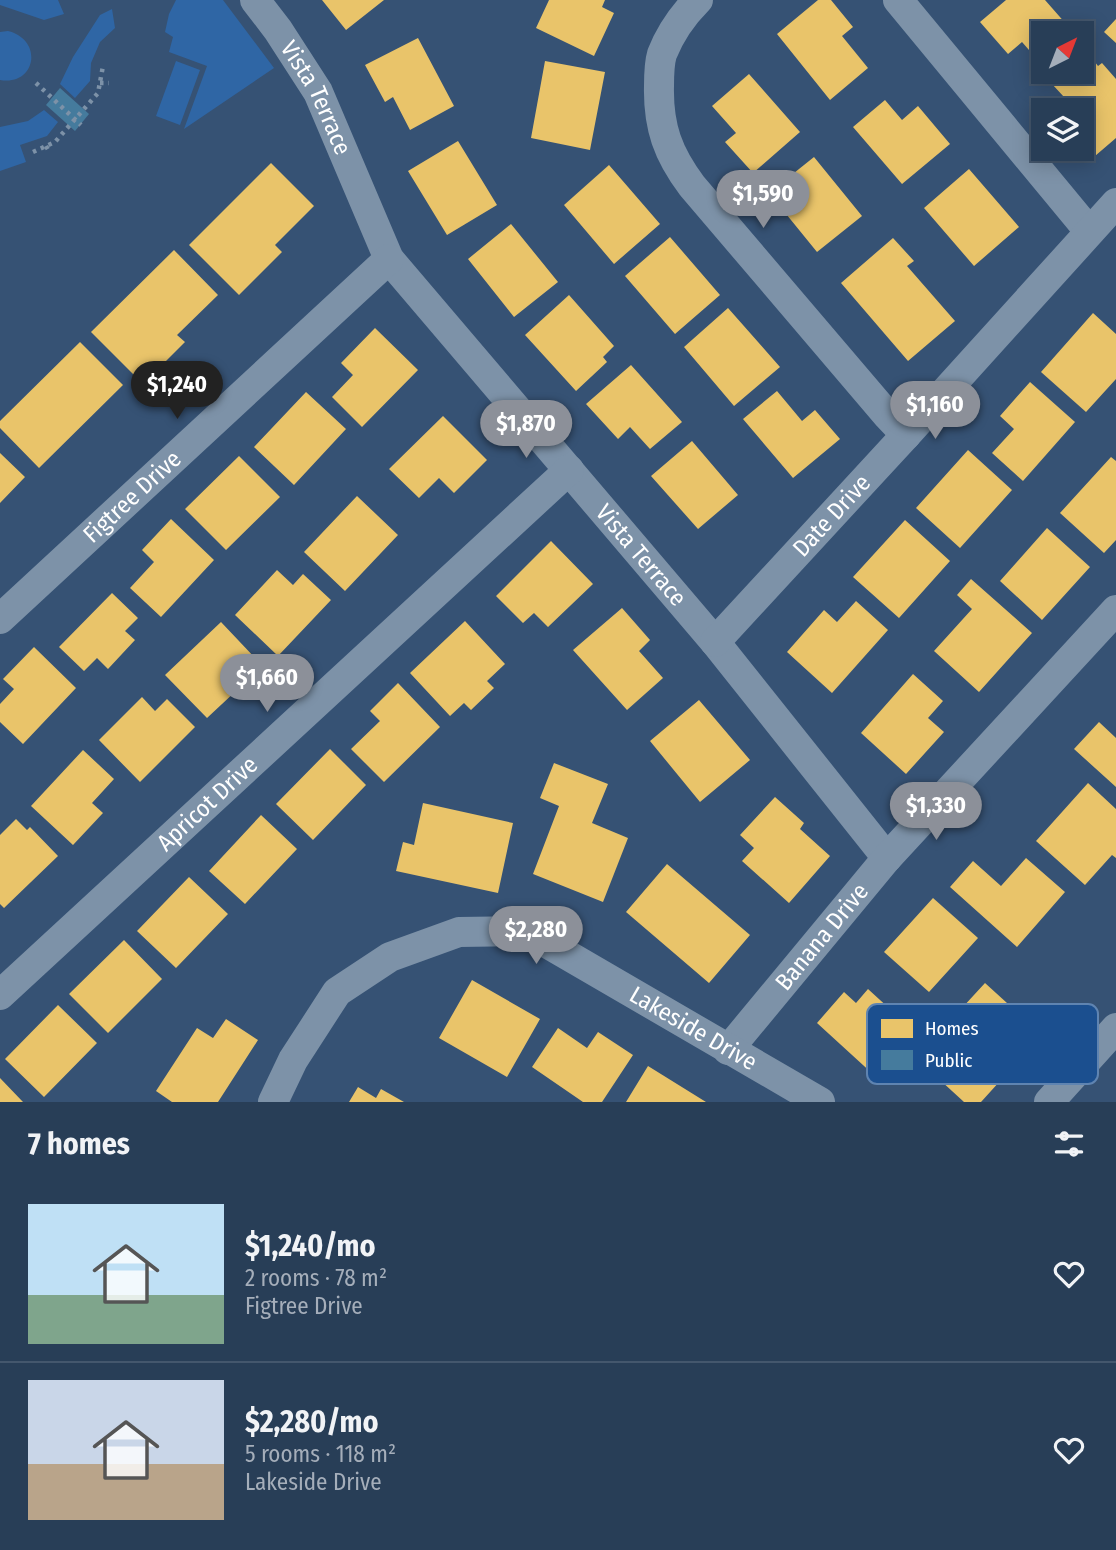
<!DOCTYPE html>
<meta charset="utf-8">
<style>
:root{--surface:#283e57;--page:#344961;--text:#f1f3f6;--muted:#a5aeba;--line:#44576d;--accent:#8c9099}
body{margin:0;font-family:"Fira Sans Condensed",sans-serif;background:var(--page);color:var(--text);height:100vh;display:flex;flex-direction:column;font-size:26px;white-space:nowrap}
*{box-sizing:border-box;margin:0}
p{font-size:23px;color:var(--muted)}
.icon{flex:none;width:38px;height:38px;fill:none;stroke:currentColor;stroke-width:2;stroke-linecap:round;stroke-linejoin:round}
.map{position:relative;height:1102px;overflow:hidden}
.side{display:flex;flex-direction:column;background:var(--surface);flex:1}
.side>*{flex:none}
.needle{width:46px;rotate:42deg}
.tools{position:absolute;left:1031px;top:21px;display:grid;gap:14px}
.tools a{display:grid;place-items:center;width:63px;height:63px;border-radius:0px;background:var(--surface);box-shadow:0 4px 18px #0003,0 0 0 2px var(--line);font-size:35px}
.price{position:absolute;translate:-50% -60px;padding:0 16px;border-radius:24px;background:var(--accent);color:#fff;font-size:23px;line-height:46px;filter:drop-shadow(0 2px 4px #0008)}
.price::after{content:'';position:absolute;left:50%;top:42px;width:21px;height:16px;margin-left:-10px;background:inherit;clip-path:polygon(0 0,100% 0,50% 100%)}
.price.selected{background:#222;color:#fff}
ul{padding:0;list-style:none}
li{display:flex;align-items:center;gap:21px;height:175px;padding:0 28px}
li+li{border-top:2px solid var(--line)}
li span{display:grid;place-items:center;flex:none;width:196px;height:140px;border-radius:0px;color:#555}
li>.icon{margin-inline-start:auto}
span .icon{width:84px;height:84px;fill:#fffc;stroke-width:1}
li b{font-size:30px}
h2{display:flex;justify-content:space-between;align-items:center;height:84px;padding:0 28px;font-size:30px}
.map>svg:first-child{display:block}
.green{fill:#2f66a5}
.homes{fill:#e9c46a}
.public{fill:#457b9d}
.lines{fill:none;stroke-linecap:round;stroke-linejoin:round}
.path{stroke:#7d92a8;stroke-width:4.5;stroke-dasharray:3.5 5;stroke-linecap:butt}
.minor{stroke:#7d92a8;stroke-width:30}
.labels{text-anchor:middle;stroke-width:7;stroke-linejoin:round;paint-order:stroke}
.street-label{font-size:24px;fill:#fff;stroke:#1b4f8f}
.key{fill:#1b4f8f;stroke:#5f84b1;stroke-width:2}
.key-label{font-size:19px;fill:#fff}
</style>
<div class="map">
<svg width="1116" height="1102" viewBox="0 0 1116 1102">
<rect width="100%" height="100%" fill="#365274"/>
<path class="green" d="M 0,0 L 58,0 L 64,14 L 44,20 L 0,5 Z
M 176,0 L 223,0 L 274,68 L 184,129 L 207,66 L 169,52 L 173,37 L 165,32 L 169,14 Z
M 112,9 L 115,28 L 100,42 L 91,63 L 90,81 L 75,98 L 60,84 L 73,57 L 100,15 Z
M 8,31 C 44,40 36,86 0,80 L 0,32 Z
M 176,61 L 200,70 L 180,125 L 156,116 Z
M 44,110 L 58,122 L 47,136 L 20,145 L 26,162 L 0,171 L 0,127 L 28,121 Z"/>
<path class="homes" d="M 322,0 L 384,0 L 346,30 Z
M 549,0 L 605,0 L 602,7 L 614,13 L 594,56 L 536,28 Z
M 818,0 L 831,0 L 853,27 L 842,36 L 868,68 L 830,100 L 777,34 Z
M 1006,0 L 1045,0 L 1074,33 L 1043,33 L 1043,66 L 1022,42 L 1008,54 L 980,22 Z
M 1116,19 L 1116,43 L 1104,32 Z
M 418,38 L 454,106 L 410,130 L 393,97 L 385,102 L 365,65 Z
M 1088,53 L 1098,66 L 1102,63 L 1116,79 L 1116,138 L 1095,156 L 1082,141 L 1082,110 L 1076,110 L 1052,84 L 1066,72 L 1082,72 L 1082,59 Z
M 545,61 L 605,72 L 590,150 L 531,138 Z
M 749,74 L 800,132 L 753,173 L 725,142 L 736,133 L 712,106 Z
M 885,100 L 902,120 L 918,106 L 950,144 L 902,184 L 853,127 Z
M 458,141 L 497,205 L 447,235 L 408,171 Z
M 814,157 L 862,216 L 817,252 L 769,193 Z
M 271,163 L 314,206 L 275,245 L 282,252 L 239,295 L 189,245 Z
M 609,165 L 660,224 L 614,264 L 564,205 Z
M 969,169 L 1019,227 L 974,266 L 924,208 Z
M 511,224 L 558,282 L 514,317 L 468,259 Z
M 670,237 L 720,295 L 675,334 L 625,276 Z
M 893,238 L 914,261 L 907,266 L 955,321 L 908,361 L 841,283 Z
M 174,250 L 218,295 L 177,335 L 185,342 L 143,384 L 91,332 Z
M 569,295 L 614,346 L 603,357 L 607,362 L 576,391 L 525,335 Z
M 728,308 L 780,367 L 734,406 L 684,347 Z
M 1093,313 L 1116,334 L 1116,379 L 1086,412 L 1041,372 Z
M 375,328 L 418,370 L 362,427 L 332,397 L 353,375 L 341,363 Z
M 80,342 L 123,385 L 39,468 L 0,428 L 0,421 Z
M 631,365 L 682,422 L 650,449 L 630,427 L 618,439 L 586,404 Z
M 1030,382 L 1075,422 L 1023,481 L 992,453 L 1014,429 L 1000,416 Z
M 777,391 L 802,421 L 815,410 L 840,439 L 793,478 L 743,419 Z
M 306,392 L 346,429 L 294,485 L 254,447 Z
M 443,416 L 487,460 L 454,493 L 439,478 L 419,498 L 389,469 Z
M 692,441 L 738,495 L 698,529 L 651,476 Z
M 968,450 L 1012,490 L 960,548 L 916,508 Z
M 0,453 L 25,477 L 0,503 Z
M 239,456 L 280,497 L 226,550 L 185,509 Z
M 1111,457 L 1116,461 L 1116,540 L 1104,553 L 1060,513 Z
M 357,496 L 398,535 L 345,591 L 304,552 Z
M 171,519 L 214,560 L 161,617 L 130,588 L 154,562 L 142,550 Z
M 905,520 L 950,561 L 899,618 L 853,577 Z
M 1047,528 L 1090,567 L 1042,620 L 1000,581 Z
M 551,541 L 593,584 L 548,627 L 534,613 L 523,623 L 496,596 Z
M 277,570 L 293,585 L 303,574 L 331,600 L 278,656 L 235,615 Z
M 971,579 L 1032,633 L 979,692 L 934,651 L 972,609 L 957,595 Z
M 112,593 L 138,618 L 125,631 L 135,640 L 108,669 L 97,658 L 84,671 L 59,647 Z
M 856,601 L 888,630 L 832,693 L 787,652 L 824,610 L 837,622 Z
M 622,608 L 650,640 L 639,651 L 663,678 L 627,710 L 573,650 Z
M 465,621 L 505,664 L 487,681 L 494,688 L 471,710 L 464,703 L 450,716 L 410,673 Z
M 221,622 L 256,659 L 231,684 L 237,690 L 207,718 L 165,675 Z
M 34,647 L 76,688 L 23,744 L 0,722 L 0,704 L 14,689 L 3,679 Z
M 913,674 L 943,701 L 928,718 L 944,732 L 906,774 L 861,733 Z
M 398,683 L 440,727 L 384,782 L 351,749 L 380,721 L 370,711 Z
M 142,697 L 155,711 L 167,699 L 195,727 L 140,782 L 99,740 Z
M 699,700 L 750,760 L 700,802 L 650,741 Z
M 1099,722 L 1116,738 L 1116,787 L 1074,749 Z
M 330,749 L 366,785 L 313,840 L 276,804 Z
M 83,750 L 114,779 L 92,803 L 103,813 L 73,845 L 31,806 Z
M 554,763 L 608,784 L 592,823 L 628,838 L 603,902 L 533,874 L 559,806 L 540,798 Z
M 1088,783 L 1116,809 L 1116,858 L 1112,855 L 1085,885 L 1036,841 Z
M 775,797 L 804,823 L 800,829 L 830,856 L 789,903 L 742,861 L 754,848 L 740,835 Z
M 423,803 L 513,823 L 498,893 L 396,871 L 403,842 L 414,845 Z
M 261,815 L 297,849 L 245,904 L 209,871 Z
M 16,819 L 27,830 L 30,827 L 58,856 L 4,908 L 0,904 L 0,835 Z
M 1026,858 L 1065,892 L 1017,947 L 950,887 L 973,861 L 1001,886 Z
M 667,864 L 750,935 L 709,983 L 626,912 Z
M 189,877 L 228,914 L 176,968 L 137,931 Z
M 933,898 L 978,938 L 929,992 L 884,952 Z
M 124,940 L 162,979 L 108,1033 L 69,994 Z
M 472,980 L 540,1019 L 507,1077 L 439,1038 Z
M 985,983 L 1042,1035 L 981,1102 L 964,1102 L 916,1058 Z
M 868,989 L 915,1032 L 875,1076 L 817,1023 L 844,992 L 856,1003 Z
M 58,1005 L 97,1043 L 44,1097 L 5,1059 Z
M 226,1019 L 258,1040 L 218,1102 L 172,1102 L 156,1091 L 197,1028 L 213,1038 Z
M 558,1028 L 587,1048 L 598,1032 L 633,1055 L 602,1102 L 583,1102 L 532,1067 Z
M 648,1066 L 706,1102 L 626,1102 Z
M 0,1078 L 23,1102 L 0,1102 Z
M 358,1087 L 376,1098 L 381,1089 L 404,1102 L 349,1102 Z"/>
<path class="public" d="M 60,88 L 89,114 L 75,131 L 46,105 Z"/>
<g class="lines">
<path class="path" d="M 36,83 L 81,125
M 100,83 L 109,83
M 46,146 L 50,153
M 33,152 L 55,142 L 98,93 L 103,66"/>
<g class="minor">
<path id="s1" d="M 255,0 L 278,30 L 318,92 L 389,259 L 715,642 L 887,858"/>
<path d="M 698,0 C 683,15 670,34 662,54 C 659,64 659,76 659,86 C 658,127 668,154 692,186 L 888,416 L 906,435"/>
<path d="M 898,0 L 1089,231"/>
<path id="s2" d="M 0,619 L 389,259"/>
<path id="s3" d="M 715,642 L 906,435 L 1116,203"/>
<path id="s4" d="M 0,995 L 569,470"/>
<path id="s5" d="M 728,1050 L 887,858 L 1116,610"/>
<path id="s6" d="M 273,1102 L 293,1060 L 337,992 L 390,957 L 459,932 L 526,931 L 820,1102"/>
<path d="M 1049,1102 L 1116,1028"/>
</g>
</g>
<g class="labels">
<g class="street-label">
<text dy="8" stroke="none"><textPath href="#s1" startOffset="116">Vista Terrace</textPath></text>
<text dy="8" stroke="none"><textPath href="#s2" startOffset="180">Figtree Drive</textPath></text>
<text dy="8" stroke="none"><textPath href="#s3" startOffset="172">Date Drive</textPath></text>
<text dy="8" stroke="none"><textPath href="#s1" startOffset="682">Vista Terrace</textPath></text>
<text dy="8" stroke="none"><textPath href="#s4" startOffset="282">Apricot Drive</textPath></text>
<text dy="8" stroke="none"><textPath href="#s5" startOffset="147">Banana Drive</textPath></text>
<text dy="8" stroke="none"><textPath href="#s6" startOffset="525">Lakeside Drive</textPath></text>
</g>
</g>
<rect x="867" y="1004" width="231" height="80" rx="10" class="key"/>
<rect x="881" y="1019" width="32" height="19" fill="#e9c46a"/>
<rect x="881" y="1050" width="32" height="20" fill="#457b9d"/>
<g class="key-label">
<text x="925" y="1035">Homes</text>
<text x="925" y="1067">Public</text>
</g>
</svg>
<div class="tools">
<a><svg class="needle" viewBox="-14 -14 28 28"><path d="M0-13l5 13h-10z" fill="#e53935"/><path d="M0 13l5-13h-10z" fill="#a5aeba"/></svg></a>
<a><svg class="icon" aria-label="layers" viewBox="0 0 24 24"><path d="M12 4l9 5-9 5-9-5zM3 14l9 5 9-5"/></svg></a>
</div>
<b class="price" style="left:763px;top:230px">$1,590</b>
<b class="price selected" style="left:177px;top:421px">$1,240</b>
<b class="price" style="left:935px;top:441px">$1,160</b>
<b class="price" style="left:526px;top:460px">$1,870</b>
<b class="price" style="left:267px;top:714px">$1,660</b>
<b class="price" style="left:936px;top:842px">$1,330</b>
<b class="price" style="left:536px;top:966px">$2,280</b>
</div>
<section class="side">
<h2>7 homes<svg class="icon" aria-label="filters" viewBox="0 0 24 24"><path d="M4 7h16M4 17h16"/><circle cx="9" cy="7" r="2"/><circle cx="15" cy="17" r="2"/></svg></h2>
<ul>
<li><span style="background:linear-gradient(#bfe0f5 65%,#7fa58c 0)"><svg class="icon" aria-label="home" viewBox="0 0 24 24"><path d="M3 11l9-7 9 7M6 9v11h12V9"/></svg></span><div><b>$1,240/mo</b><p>2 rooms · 78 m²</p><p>Figtree Drive</p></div><svg class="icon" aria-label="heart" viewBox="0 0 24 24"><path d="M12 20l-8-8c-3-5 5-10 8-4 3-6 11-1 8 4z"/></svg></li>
<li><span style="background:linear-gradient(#c9d6e8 60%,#b9a48a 0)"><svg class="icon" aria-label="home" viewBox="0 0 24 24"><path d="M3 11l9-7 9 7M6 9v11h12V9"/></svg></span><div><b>$2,280/mo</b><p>5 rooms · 118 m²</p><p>Lakeside Drive</p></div><svg class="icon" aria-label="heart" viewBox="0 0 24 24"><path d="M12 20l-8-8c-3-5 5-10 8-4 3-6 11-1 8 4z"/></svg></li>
</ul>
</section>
